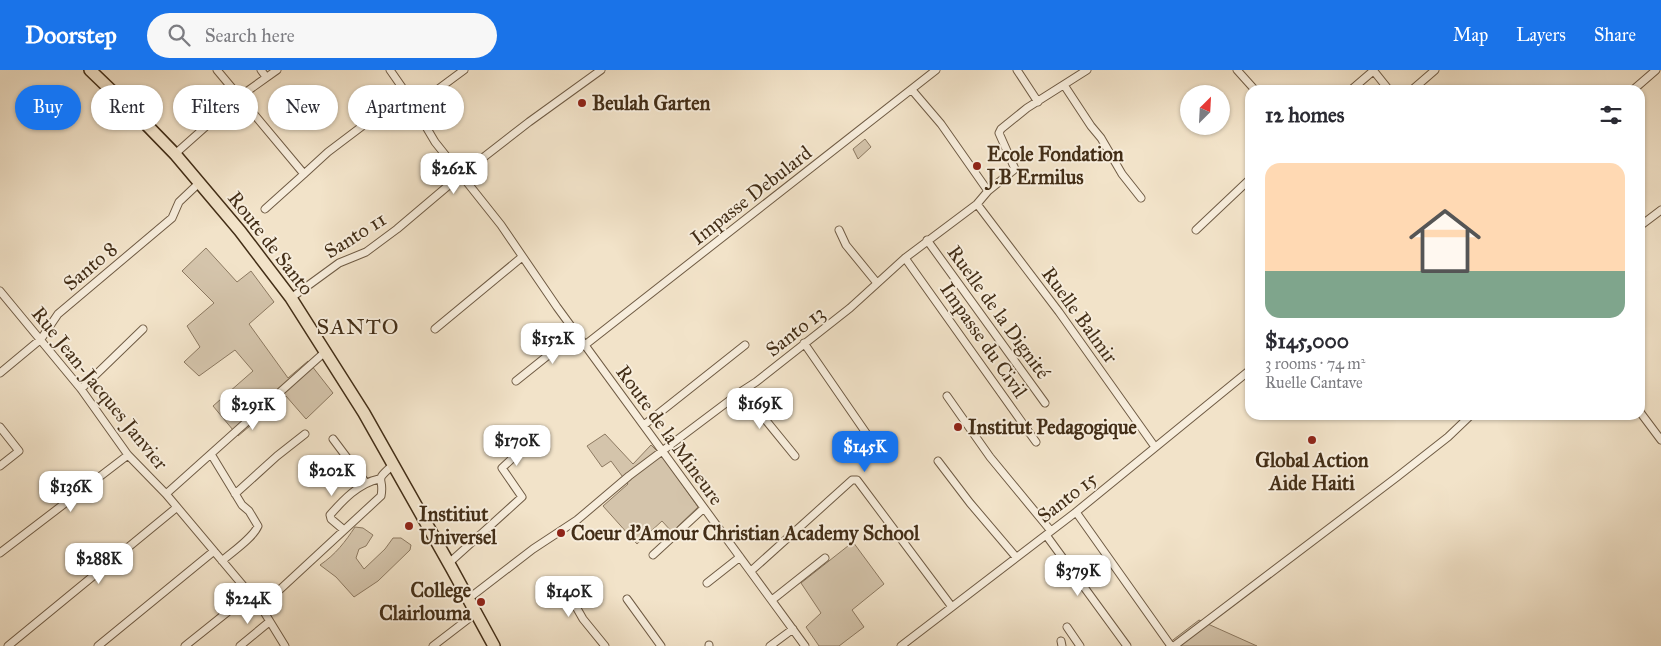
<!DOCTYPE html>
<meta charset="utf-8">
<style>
:root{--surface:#fff;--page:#f7f7f7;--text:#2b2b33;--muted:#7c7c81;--accent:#1a73e8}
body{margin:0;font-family:"IM FELL Great Primer",serif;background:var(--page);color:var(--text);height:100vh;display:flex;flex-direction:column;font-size:19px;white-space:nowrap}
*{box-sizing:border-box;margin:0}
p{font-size:16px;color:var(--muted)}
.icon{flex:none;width:28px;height:28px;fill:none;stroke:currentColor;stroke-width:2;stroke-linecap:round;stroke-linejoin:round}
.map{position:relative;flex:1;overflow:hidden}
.details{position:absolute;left:1245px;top:15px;width:400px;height:335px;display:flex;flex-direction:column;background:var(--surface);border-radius:15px;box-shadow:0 1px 4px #0004}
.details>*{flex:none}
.hud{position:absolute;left:15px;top:15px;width:475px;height:45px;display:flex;gap:10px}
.needle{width:32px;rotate:24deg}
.buttons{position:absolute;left:1180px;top:15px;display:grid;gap:10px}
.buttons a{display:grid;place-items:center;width:50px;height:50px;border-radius:50%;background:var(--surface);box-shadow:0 1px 4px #0004;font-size:25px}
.price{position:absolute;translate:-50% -42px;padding:0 11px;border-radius:10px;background:#fff;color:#222;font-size:16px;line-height:32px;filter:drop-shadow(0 1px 2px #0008)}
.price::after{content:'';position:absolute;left:50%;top:30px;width:15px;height:11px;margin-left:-8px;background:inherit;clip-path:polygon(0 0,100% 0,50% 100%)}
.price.active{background:var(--accent);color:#fff}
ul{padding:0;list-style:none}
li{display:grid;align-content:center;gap:10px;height:265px;padding:0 20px}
li span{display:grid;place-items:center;height:155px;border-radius:15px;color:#555}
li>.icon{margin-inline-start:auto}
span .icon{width:90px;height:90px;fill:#fffc;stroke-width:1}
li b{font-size:21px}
h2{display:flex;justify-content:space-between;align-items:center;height:60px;padding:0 20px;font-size:21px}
.chip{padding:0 18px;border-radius:22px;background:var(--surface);box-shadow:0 1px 4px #0004;font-size:18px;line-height:45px}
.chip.active{background:var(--accent);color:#fff}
header{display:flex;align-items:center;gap:30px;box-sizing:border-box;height:70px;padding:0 25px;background:var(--accent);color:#fff}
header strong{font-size:24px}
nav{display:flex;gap:28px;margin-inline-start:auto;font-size:18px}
.search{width:350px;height:45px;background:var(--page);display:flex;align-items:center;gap:12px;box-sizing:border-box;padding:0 18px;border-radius:28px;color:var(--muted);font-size:19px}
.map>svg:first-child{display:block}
.green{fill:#d4c4ab;stroke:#8c7961}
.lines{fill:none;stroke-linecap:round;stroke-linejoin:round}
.street-casing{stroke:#6f5b44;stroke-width:9}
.primary-casing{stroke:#432e17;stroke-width:14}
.street{stroke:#f7eddc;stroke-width:7}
.primary{stroke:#f2e3c9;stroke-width:11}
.poi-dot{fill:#8f2418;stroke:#f7eddc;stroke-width:2}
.labels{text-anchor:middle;stroke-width:4;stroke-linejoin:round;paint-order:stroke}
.poi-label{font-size:20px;font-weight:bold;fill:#432e17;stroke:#f7eddc;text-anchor:start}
.street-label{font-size:20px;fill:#432e17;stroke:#f7eddc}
.quarter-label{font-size:22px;letter-spacing:1px;fill:#432e17;stroke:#f7eddc}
</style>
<header>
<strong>Doorstep</strong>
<div class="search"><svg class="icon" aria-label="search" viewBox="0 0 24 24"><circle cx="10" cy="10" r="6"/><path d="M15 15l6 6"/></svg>Search here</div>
<nav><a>Map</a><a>Layers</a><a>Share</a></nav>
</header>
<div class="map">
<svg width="1661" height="576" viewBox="0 0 1661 576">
<rect width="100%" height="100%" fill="#f2e3c9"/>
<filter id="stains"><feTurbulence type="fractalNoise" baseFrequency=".004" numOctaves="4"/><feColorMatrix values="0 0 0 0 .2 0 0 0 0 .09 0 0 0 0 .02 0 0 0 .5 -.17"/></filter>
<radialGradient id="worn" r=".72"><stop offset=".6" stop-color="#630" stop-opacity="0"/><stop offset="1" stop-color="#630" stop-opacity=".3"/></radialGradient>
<path class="green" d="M 865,69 L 871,77 L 858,89 L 853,79 Z
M 206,178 L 237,212 L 251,201 L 274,232 L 249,254 L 288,308 L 308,291 L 333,323 L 306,349 L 286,326 L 238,366 L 213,336 L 253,301 L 235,280 L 199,306 L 184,292 L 200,277 L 187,256 L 214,233 L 182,201 Z
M 605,364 L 633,394 L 651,375 L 662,386 L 698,437 L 672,462 L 662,451 L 637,474 L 603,436 L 628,414 L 611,391 L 602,397 L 587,376 Z
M 355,457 L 363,458 L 373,465 L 366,476 L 359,479 L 356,488 L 364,499 L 385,479 L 393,468 L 401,468 L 411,475 L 410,480 L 378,511 L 354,527 L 336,507 L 320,495 C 336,484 345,472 355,457 Z
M 853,472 L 884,514 L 852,540 L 864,557 L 839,576 L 819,576 L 806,557 L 821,543 L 801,513 Z
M 1199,550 L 1257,576 L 1165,576 Z"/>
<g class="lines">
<g class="street-casing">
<path id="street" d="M 217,0 L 304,104 L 328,82 L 406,23
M 261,0 L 266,7
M 390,0 L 406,23 L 435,72 L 501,155 L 557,237 L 805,576
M 1017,0 L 1038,32
M 1237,0 L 1255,20
M 1373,0 L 1389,20
M 1064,15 L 1091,56 L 1101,68 L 1122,104 L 1141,128
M 912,20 L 941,54 L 988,121
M 1351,20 L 1373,1
M 1412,20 L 1435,0
M 1633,20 L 1656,0
M 414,37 L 464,0
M 175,84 L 239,27 L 277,0
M 977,134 L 1059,242 L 1155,377
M 265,139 L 304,104
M 1640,156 L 1661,140
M 839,160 L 846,175 L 877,213
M 1196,160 L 1250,109
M 927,170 L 1045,333
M 905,188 L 1036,372
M 0,221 L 81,319 L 128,385 L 166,424 L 261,537 L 285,576
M 291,228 L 339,193 L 366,182 L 397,159 L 462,104 L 529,52 L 601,0
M 435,259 L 522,187
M 804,273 L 873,373
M 585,275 L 936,0
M 0,303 L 41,269 L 58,244 L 172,148 L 179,132 L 199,113
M 516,311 L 576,263
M 81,319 L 143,259
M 742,321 L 795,386
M 947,326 L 990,387 L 1051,461
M 1640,342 L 1661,370
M 644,355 L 745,275
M 0,357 L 19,381 L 0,396
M 333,369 L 366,413
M 211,384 L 242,435 L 249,441 L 258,456 C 253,468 232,482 222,491
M 938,391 L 970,433 L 1016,487
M 166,424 L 326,281
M 235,424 L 277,386 L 305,364
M 1076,442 L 1171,576
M 344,460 L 331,449 L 330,445 C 343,430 359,413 379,409
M 1046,465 L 1127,576
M 0,483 L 128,385
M 653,485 L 704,438
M 449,493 L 522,427 L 502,398 L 532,370
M 751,501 L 852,410 L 857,410 L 952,537
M 565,512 L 572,523 L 575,535 L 583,549 L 605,576
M 707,513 L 740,487
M 468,529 L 533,479 L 577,450 L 629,406 L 742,321 L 756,312 L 850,238 L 905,188 L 977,134 L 988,121 L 1015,99 L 999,63 L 1001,59 L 1027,38 L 1087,0
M 627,529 L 661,576
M 772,530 L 825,488
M 261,537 L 381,426 C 385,406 372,413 393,395
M 1067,557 L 1080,576
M 1061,571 L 1062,576
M 8,576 L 176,438
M 98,576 L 214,481
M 185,576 L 250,524
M 240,576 L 269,552
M 433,576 L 476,543
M 709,576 L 709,575
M 770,576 L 793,559
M 901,576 L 1076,442 L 1250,300
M 1174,576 L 1397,407 L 1448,367 L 1471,345"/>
</g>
<g class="primary-casing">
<path id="primary" d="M 90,0 L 141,49 L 175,84 L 240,161 L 291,228 L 364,343 L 452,499 L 494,576"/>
</g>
<use href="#street" class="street"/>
<use href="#primary" class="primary"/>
</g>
<g class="poi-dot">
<circle cx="582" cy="33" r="5"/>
<circle cx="977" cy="96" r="5"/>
<circle cx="958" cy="357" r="5"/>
<circle cx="1312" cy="370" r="5"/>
<circle cx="409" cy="456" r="5"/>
<circle cx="561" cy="463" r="5"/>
<circle cx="481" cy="532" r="5"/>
</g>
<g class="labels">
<g class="poi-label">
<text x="592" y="40">Beulah Garten</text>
<text x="987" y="91">Ecole Fondation<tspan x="987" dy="23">J.B Ermilus</tspan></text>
<text x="968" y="364">Institut Pedagogique</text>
<text x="1312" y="397" text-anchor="middle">Global Action<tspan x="1312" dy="23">Aide Haiti</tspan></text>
<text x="419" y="451">Institiut<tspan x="419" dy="23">Universel</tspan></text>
<text x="571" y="470">Coeur d'Amour Christian Academy School</text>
<text x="471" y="527" text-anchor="end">College<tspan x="471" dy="23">Clairlouma</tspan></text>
</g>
<g class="street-label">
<text transform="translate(751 125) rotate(-38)" y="7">Impasse Debulard</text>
<text transform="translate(355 165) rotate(-32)" y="7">Santo 11</text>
<text transform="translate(271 173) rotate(52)" y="7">Route de Santo</text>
<text transform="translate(90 196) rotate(-40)" y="7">Santo 8</text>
<text transform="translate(999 242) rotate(54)" y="7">Ruelle de la Dignité</text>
<text transform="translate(1080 245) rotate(54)" y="7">Ruelle Balmir</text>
<text transform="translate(795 261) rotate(-38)" y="7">Santo 13</text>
<text transform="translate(984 270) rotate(55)" y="7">Impasse du Civil</text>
<text transform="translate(100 318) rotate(51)" y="7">Rue Jean-Jacques Janvier</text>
<text transform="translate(670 365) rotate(54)" y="7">Route de la Mineure</text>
<text transform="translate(1067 427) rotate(-38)" y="7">Santo 15</text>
</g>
<g class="quarter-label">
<text x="358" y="264">SANTO</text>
</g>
</g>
<rect width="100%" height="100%" filter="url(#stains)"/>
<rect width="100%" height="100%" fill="url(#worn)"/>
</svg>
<div class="buttons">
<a><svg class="needle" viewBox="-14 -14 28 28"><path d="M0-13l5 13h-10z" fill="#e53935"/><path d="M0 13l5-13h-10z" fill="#7c7c81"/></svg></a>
</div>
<b class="price" style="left:454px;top:125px">$262K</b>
<b class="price" style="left:553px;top:295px">$152K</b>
<b class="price" style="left:760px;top:360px">$169K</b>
<b class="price" style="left:253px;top:361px">$291K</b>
<b class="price" style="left:517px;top:397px">$170K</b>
<b class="price active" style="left:865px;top:403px">$145K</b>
<b class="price" style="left:332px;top:427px">$202K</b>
<b class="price" style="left:71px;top:443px">$136K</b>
<b class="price" style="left:99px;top:515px">$288K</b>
<b class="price" style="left:1078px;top:527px">$379K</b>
<b class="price" style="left:569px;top:548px">$140K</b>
<b class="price" style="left:248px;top:555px">$224K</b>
<div class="hud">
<a class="chip active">Buy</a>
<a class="chip">Rent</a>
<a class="chip">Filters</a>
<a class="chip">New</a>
<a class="chip">Apartment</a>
</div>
<section class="details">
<h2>12 homes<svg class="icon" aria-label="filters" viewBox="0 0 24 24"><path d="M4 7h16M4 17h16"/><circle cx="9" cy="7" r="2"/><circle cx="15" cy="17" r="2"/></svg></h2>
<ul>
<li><span style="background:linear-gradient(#ffd9b3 70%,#7fa58c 0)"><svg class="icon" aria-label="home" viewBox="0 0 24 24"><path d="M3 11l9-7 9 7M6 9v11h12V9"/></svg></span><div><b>$145,000</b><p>3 rooms · 74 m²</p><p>Ruelle Cantave</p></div></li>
</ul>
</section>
</div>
